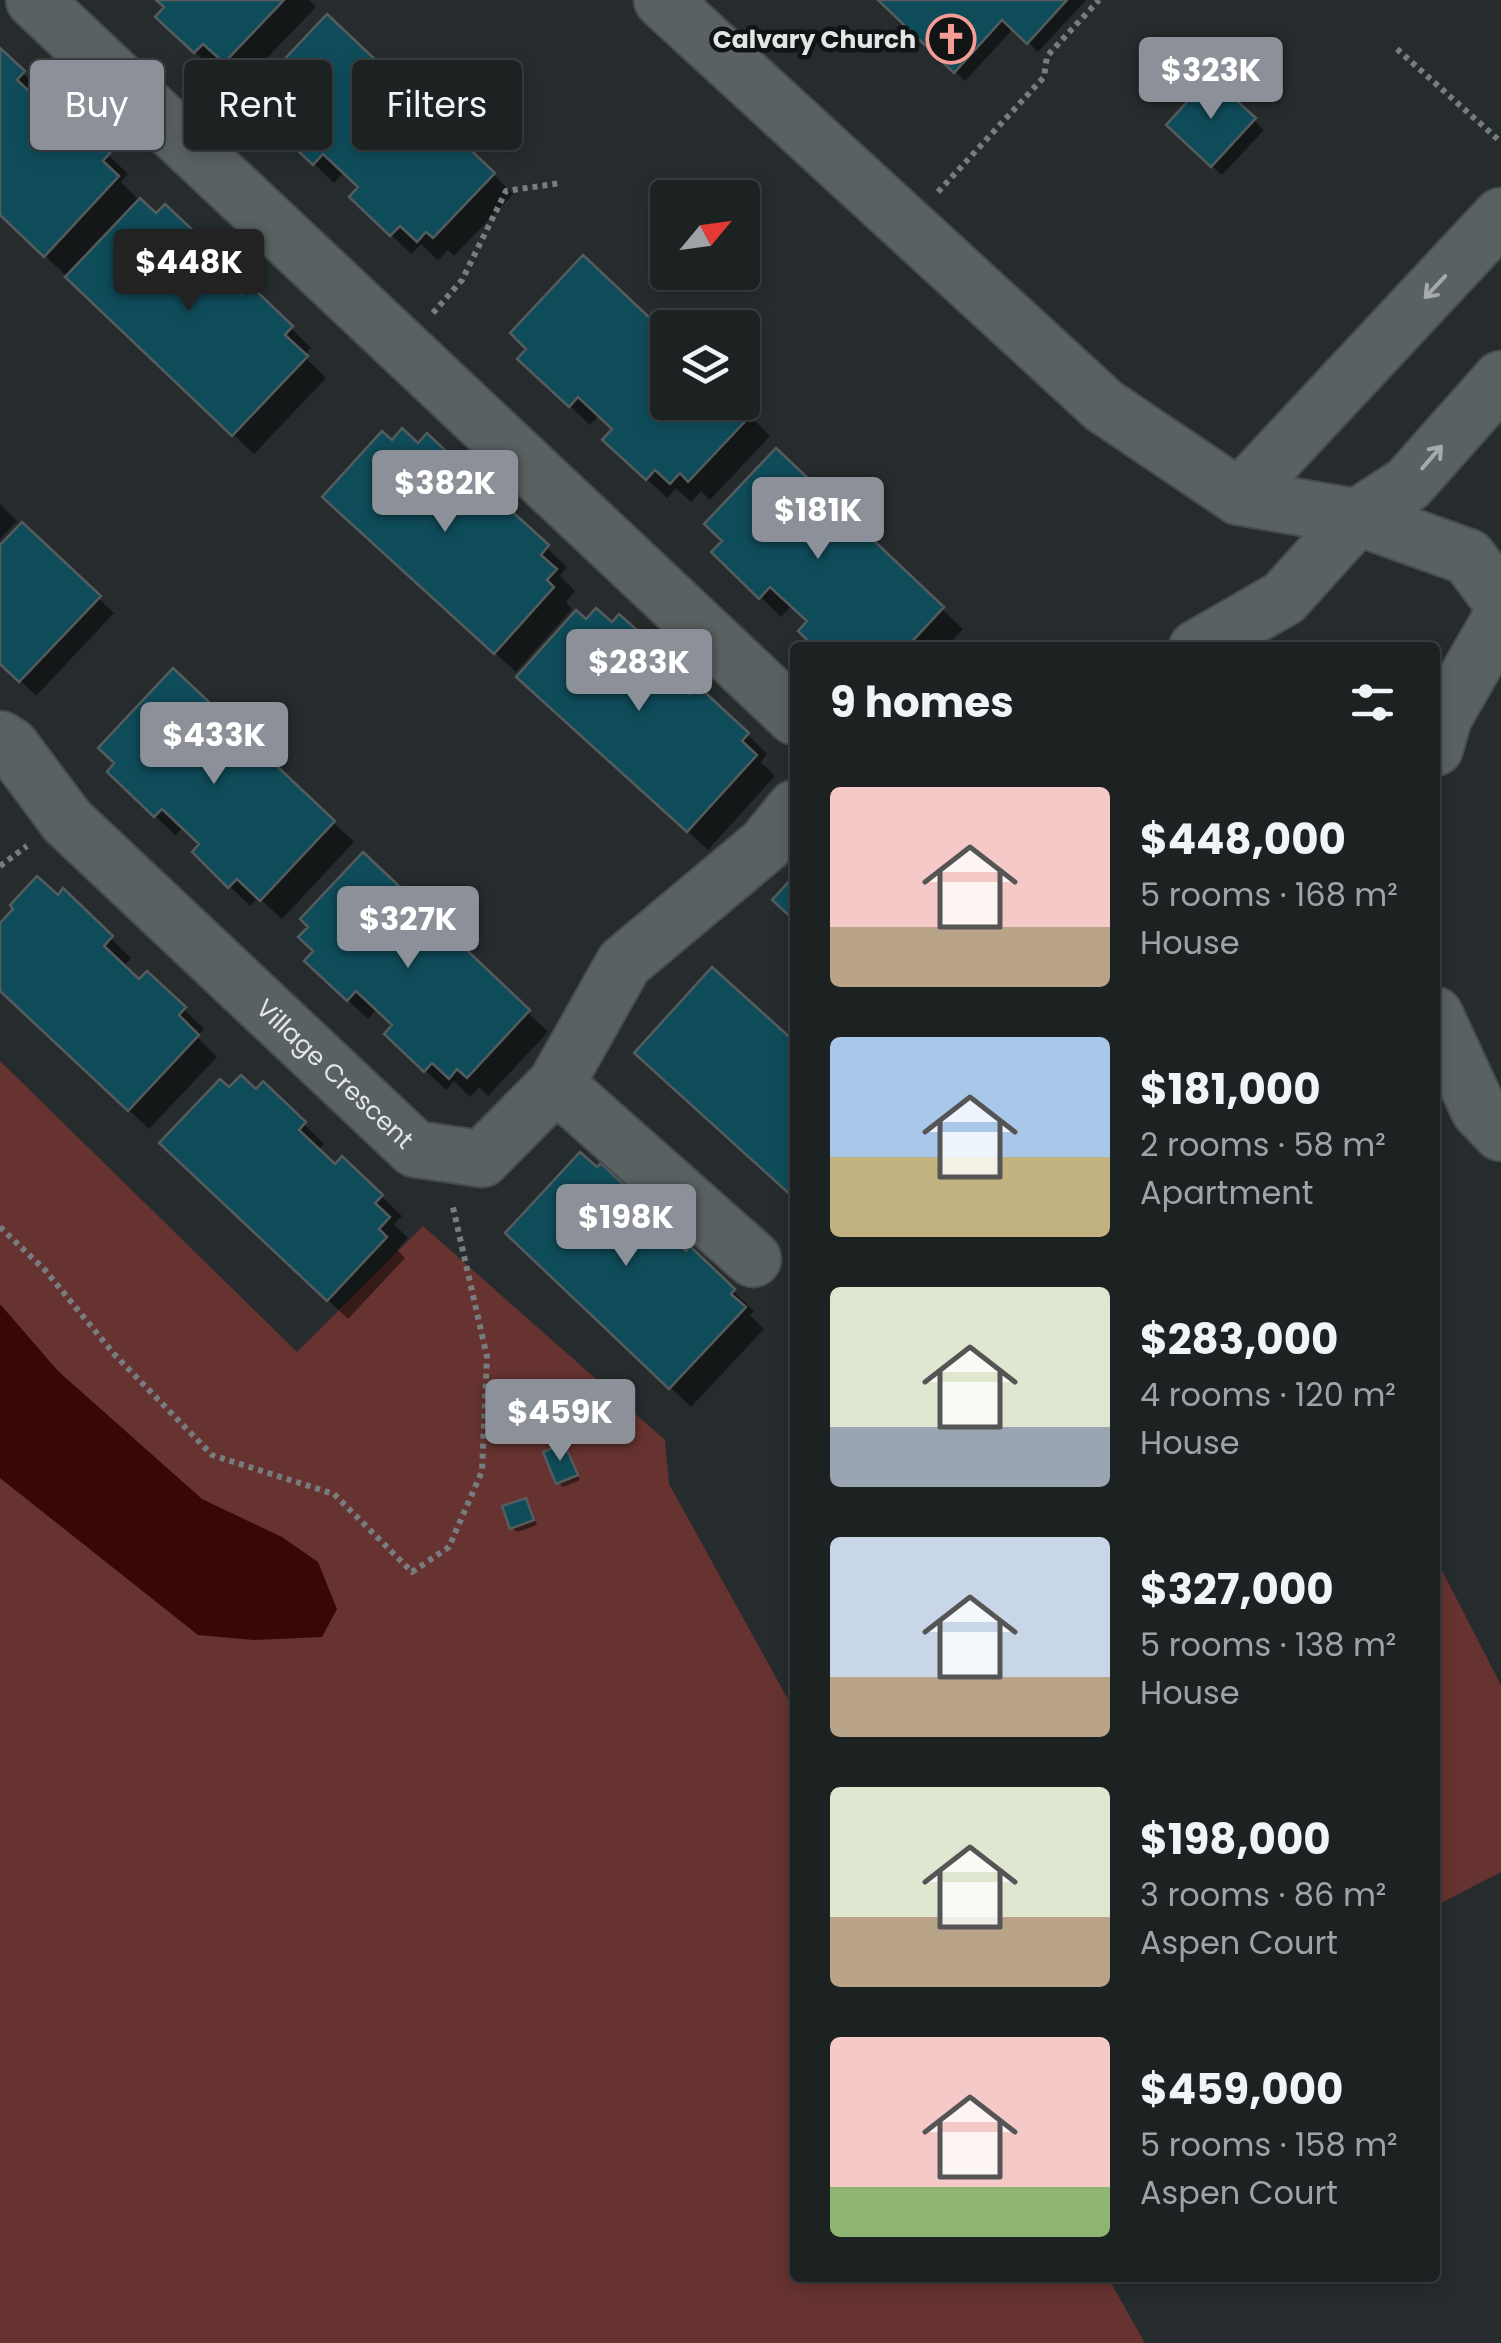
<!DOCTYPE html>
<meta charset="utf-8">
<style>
:root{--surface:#1c2122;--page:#25292a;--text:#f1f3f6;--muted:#a0a3a5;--line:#3a3e40;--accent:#8c9099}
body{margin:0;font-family:Poppins,sans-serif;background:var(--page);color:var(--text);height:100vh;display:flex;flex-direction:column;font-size:38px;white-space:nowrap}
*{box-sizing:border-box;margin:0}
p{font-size:32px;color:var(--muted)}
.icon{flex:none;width:55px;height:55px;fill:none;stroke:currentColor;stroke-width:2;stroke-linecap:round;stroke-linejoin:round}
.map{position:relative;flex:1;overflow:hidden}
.side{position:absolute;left:790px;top:642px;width:650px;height:1640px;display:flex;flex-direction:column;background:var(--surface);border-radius:10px;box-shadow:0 5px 15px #0003,0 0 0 2px var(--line)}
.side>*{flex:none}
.hud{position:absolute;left:30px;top:60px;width:610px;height:90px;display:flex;gap:20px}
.needle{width:65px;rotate:61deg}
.buttons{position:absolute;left:650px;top:180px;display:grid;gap:20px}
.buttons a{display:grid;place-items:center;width:110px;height:110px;border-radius:10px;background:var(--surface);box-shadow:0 5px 15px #0003,0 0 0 2px var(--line);font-size:50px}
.price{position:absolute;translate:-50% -85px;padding:0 22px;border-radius:10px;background:var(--accent);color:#fff;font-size:32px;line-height:65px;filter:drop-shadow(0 2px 5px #0008)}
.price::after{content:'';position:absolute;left:50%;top:60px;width:30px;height:22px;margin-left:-15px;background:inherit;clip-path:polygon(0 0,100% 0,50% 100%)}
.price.active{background:#222;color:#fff}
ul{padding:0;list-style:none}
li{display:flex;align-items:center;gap:30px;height:250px;padding:0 40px}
li span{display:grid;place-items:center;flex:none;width:280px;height:200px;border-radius:10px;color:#555}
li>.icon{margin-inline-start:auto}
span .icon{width:120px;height:120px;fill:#fffc;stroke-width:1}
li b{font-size:42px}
h2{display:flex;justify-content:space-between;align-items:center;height:120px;padding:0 40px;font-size:42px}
.tag{padding:0 35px;border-radius:10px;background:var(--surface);box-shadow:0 5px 15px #0003,0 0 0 2px var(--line);font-size:35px;line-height:90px}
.tag.active{background:var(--accent);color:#fff}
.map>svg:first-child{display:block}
.green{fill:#663330}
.water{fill:#390708}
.shadow{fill:#0007}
.building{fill:#0f4c5a;stroke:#565c5e;stroke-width:2.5}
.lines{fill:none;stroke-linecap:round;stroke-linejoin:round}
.minor-casing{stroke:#464b4c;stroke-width:59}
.path{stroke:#777d7e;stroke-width:6;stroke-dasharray:5 5;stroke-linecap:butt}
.minor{stroke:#5a6163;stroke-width:55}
.oneway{stroke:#a5aaac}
.labels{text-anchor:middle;stroke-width:9;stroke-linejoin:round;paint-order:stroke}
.poi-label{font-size:25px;font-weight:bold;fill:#e2e6e7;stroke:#111415;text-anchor:end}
.street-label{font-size:25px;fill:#e2e6e7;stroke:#111415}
</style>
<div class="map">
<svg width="1501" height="2343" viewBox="0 0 1501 2343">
<rect width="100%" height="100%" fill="#262c2e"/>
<path class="green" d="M 0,1061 L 297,1352 L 423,1226 L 665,1440 L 669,1484 L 795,1712 L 795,2278 L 1108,2278 L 1145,2343 L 0,2343 Z
M 1435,1557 L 1501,1685 L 1501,1872 L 1435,1906 Z"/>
<path class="water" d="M 0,1304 L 58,1371 L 202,1499 L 282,1537 L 318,1562 L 337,1609 L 322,1637 L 254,1640 L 198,1635 L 0,1478 Z"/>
<path class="shadow" d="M 159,0 L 309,0 L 316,7 L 245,81 L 224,62 L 215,71 L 159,17 L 167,8 Z
M 882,0 L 1086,0 L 1038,52 L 1014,28 L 965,81 Z
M 0,51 L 43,93 L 36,101 L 52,116 L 60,108 L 128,174 L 121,182 L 156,217 L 216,255 L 236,275 L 228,284 L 242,297 L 250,288 L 311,348 L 304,356 L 326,378 L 254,454 L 0,213 Z
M 1254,120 L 1264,130 L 1222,175 L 1169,125 Z
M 292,142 L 493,174 L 513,194 L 454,256 L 448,250 L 438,260 L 421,244 L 411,254 L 352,197 L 361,188 L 344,172 L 334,183 Z
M 541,378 L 668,402 L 736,402 L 770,436 L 710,500 L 701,491 L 691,502 L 676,488 L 667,498 L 626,459 L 615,430 L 599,415 L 590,425 Z
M 392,443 L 418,446 L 468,476 L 488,495 L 481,504 L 497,518 L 505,509 L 567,567 L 560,576 L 575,591 L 566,602 L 572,609 L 516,672 L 346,517 Z
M 776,451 L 963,629 L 945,648 L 818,648 L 809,622 L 792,605 L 781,617 L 714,552 L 725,542 Z
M 0,504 L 17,521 L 0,539 Z
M 22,525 L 114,613 L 36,696 L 0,661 L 0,549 Z
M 587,623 L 662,655 L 682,675 L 675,683 L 747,734 L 767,754 L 761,762 L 775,776 L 708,850 L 539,696 Z
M 174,671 L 354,842 L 282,919 L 258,897 L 250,906 L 195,852 L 203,844 L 184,827 L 175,835 L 110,772 Z
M 363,856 L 548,1032 L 488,1096 L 479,1087 L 470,1097 L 454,1081 L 446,1090 L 408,1054 L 395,1026 L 377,1009 L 368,1019 L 328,981 Z
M 63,892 L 131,958 L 123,967 L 140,982 L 147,974 L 204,1029 L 197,1037 L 217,1057 L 149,1129 L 0,989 L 0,926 L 58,899 Z
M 229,1090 L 304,1124 L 324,1144 L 317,1151 L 335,1168 L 343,1160 L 402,1216 L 394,1224 L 408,1238 L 397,1250 L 405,1258 L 348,1319 L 183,1162 Z
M 601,1167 L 663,1227 L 660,1230 L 686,1255 L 690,1250 L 754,1311 L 750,1315 L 764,1329 L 691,1407 L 528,1252 Z
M 564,1446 L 580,1480 L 563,1487 L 558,1482 Z
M 526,1500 L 537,1525 L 517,1532 L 513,1528 Z"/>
<path class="building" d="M 156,0 L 284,0 L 224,63 L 203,44 L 194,53 L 155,17 L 164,7 Z
M 878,0 L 1067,0 L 1027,44 L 1002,20 L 954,73 Z
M 327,14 L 495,173 L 433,238 L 426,232 L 417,242 L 400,226 L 390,236 L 349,197 L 358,187 L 323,154 L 313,165 L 268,123 L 278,112 L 264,98 L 274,88 L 265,80 Z
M 0,48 L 25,71 L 17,80 L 52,112 L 60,105 L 110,153 L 103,161 L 119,176 L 44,257 L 0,215 Z
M 1210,77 L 1256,118 L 1211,167 L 1166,125 Z
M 140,198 L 156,213 L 165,204 L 218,254 L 209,263 L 242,294 L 250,285 L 293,326 L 285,335 L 308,356 L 232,436 L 65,277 Z
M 583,255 L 668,335 L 668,402 L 739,402 L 752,414 L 688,482 L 680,473 L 670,484 L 655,470 L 646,480 L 602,440 L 612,429 L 578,397 L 569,407 L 517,359 L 526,349 L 510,333 Z
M 402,428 L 418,443 L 427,433 L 470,474 L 462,483 L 496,514 L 505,505 L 549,545 L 541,555 L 557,569 L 547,580 L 554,587 L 494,654 L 322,497 L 382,431 L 392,440 Z
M 776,448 L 944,607 L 906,648 L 815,648 L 798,631 L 807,621 L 770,587 L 759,599 L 711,552 L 722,541 L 704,524 Z
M 22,522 L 101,596 L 19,682 L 0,664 L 0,545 Z
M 596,608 L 612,622 L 619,614 L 664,654 L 656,662 L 690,694 L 698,686 L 749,733 L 742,741 L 757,755 L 687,832 L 516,677 L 576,610 L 586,619 Z
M 173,668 L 335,821 L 260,901 L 237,879 L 228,888 L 192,852 L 199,844 L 162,809 L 154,817 L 107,772 L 114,763 L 98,748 Z
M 363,852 L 530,1010 L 467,1078 L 457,1069 L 449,1079 L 432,1063 L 424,1072 L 384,1034 L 392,1025 L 356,991 L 347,1001 L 304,961 L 313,951 L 298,937 L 308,927 L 300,919 Z
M 795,875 L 795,921 L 772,900 Z
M 37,876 L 58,895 L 63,888 L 113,936 L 104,946 L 139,979 L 147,971 L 186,1007 L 179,1015 L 199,1035 L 128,1111 L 0,991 L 0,923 L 13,909 L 10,905 Z
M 712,967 L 795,1042 L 795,1199 L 634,1053 Z
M 241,1075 L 256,1089 L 263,1081 L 306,1122 L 299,1130 L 335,1164 L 342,1156 L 383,1195 L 375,1203 L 390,1217 L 379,1229 L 387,1237 L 327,1301 L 159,1143 L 220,1079 L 229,1087 Z
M 580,1152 L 597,1167 L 601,1163 L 645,1205 L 641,1209 L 686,1251 L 690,1246 L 735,1289 L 731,1294 L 746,1307 L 669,1389 L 505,1233 Z
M 564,1443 L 578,1475 L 556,1484 L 543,1452 Z
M 526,1498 L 534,1520 L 510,1529 L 502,1506 Z"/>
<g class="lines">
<g class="minor-casing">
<g id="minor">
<path d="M 34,0 L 795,717"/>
<path d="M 662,0 L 1104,406 L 1239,497 L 1357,517 L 1468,557 L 1501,601"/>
<path d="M 1239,497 L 1501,216"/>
<path d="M 1197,648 L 1284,598 L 1357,517 L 1408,484 L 1501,379"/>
<path id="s1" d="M 0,739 L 11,746 L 67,821 L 415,1149 L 482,1159 L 556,1084 L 624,963 L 766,844 L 795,808"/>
<path d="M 1435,748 L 1444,717 L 1501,618"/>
<path d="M 1435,1015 L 1479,1110 L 1501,1133"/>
<path d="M 556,1084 L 753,1259"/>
</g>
</g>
<path class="path" d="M 1397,49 L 1501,142
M 938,192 L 1044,77 L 1047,56 L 1099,0
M 433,313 L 462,280 L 506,191 L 561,183
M 0,866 L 27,846
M 0,1227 L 45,1270 L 114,1354 L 212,1455 L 334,1494 L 412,1572 L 449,1547 L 482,1471 L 487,1357 L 452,1203"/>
<use href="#minor" class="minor"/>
</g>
<defs><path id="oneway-shaft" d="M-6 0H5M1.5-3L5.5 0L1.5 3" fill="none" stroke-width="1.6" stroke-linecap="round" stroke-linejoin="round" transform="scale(2.5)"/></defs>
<g class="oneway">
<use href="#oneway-shaft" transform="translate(1435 287) rotate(133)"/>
<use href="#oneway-shaft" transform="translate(1432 457) rotate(-49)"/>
</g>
<defs>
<g id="church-ring" transform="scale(2.5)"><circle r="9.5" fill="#111415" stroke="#f59c95" stroke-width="1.5"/><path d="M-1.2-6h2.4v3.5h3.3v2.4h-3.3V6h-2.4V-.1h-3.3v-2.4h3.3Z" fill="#f59c95"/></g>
</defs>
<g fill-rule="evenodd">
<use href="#church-ring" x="951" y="39"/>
</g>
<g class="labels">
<g class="poi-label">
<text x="916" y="48">Calvary Church</text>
</g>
<g class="street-label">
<text dy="9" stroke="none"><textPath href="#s1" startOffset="475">Village Crescent</textPath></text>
</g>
</g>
</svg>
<div class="buttons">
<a><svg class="needle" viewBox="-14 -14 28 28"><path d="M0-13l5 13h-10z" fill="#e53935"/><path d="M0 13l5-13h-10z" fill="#a0a3a5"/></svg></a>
<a><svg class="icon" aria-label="layers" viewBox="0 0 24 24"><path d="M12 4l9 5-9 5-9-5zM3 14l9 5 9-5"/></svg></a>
</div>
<b class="price" style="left:1211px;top:122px">$323K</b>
<b class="price active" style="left:189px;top:314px">$448K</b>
<b class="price" style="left:445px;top:535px">$382K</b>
<b class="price" style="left:818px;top:562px">$181K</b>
<b class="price" style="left:639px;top:714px">$283K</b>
<b class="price" style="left:214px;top:787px">$433K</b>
<b class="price" style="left:408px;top:971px">$327K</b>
<b class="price" style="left:626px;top:1269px">$198K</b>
<b class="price" style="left:560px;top:1464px">$459K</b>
<div class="hud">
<a class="tag active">Buy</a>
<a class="tag">Rent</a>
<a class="tag">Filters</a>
</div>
<section class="side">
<h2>9 homes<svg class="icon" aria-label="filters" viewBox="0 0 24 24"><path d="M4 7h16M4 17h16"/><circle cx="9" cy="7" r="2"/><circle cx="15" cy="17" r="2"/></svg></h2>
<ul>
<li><span style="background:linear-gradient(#f6c9c9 70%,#b9a48a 0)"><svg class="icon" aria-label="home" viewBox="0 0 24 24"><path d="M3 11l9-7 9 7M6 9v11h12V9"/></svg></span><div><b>$448,000</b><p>5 rooms · 168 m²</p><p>House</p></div></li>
<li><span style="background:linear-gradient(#a9c7e8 60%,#c2b280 0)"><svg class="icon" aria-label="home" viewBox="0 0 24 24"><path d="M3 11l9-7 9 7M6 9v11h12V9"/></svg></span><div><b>$181,000</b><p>2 rooms · 58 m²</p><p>Apartment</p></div></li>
<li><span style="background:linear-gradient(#dfe7d0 70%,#9aa5b1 0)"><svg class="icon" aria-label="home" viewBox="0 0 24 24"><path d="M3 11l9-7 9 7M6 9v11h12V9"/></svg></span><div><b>$283,000</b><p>4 rooms · 120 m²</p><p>House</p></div></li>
<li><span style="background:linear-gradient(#c9d6e8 70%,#b9a48a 0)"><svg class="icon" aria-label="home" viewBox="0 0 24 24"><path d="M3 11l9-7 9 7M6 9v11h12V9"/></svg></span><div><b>$327,000</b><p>5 rooms · 138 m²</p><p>House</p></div></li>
<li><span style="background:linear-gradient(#dfe7d0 65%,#b9a48a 0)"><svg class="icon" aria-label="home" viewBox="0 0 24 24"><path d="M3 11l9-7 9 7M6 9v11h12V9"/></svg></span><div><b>$198,000</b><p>3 rooms · 86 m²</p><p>Aspen Court</p></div></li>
<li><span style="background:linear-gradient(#f6c9c9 75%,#8fb573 0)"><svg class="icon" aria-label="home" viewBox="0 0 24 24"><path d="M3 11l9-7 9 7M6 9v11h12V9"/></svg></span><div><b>$459,000</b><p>5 rooms · 158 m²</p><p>Aspen Court</p></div></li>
</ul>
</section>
</div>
